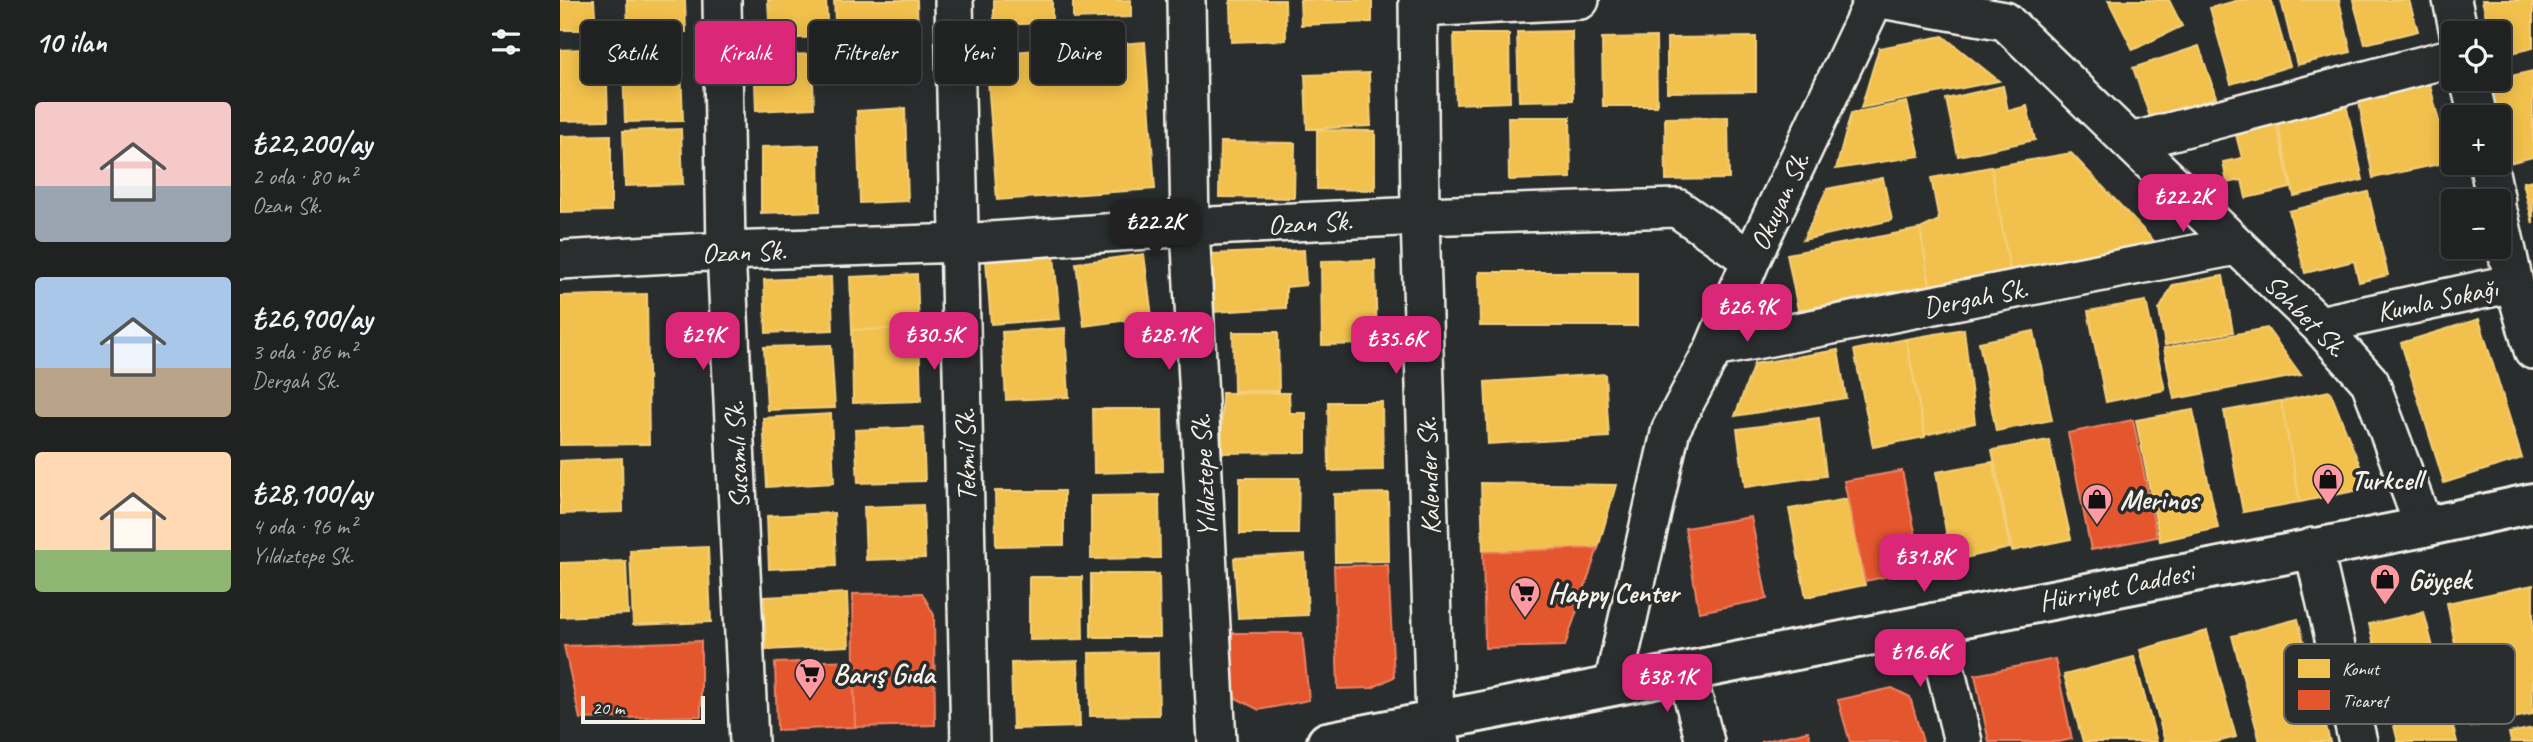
<!DOCTYPE html>
<html lang="tr">
<meta charset="utf-8">
<style>
:root{--surface:#202222;--page:#2d2f2f;--text:#f1f3f6;--muted:#a2a4a5;--line:#3d3f40;--accent:#db2777}
body{margin:0;font-family:Caveat,sans-serif;background:var(--page);color:var(--text);height:100vh;display:flex;flex-direction:column;font-size:26px;white-space:nowrap}
*{box-sizing:border-box;margin:0}
p{font-size:23px;color:var(--muted)}
.icon{flex:none;width:38px;height:38px;fill:none;stroke:currentColor;stroke-width:2;stroke-linecap:round;stroke-linejoin:round}
.map{position:relative;flex:1;overflow:hidden}
.details{display:flex;flex-direction:column;background:var(--surface);width:560px}
.details>*{flex:none}
.hud{position:absolute;left:21px;top:21px;width:665px;height:63px;display:flex;gap:14px}
.fabs{position:absolute;left:1881px;top:21px;display:grid;gap:14px}
.fabs a{display:grid;place-items:center;width:70px;height:70px;border-radius:7px;background:var(--surface);box-shadow:0 4px 18px #0003,0 0 0 2px var(--line);font-size:35px}
.scale{position:absolute;left:21px;bottom:18px;width:124px;box-sizing:border-box;padding-left:7px;border:4px solid #f4f1e8;border-top:0;font-size:19px;line-height:24px;white-space:nowrap;color:#f4f1e8;-webkit-text-stroke:5px #2a2d2e;paint-order:stroke}
.price{position:absolute;translate:-50% -60px;padding:0 16px;border-radius:14px;background:var(--accent);color:#fff;font-size:23px;line-height:46px;filter:drop-shadow(0 2px 4px #0008)}
.price::after{content:'';position:absolute;left:50%;top:42px;width:21px;height:16px;margin-left:-10px;background:inherit;clip-path:polygon(0 0,100% 0,50% 100%)}
.price.current{background:#222;color:#fff}
ul{padding:0;list-style:none}
li{display:flex;align-items:center;gap:21px;height:175px;padding:0 35px}
li span{display:grid;place-items:center;flex:none;width:196px;height:140px;border-radius:7px;color:#555}
li>.icon{margin-inline-start:auto}
span .icon{width:84px;height:84px;fill:#fffc;stroke-width:1}
li b{font-size:30px}
h2{display:flex;justify-content:space-between;align-items:center;height:84px;padding:0 35px;font-size:30px}
.pill{padding:0 24px;border-radius:7px;background:var(--surface);box-shadow:0 4px 18px #0003,0 0 0 2px var(--line);font-size:24px;line-height:63px}
.pill.current{background:var(--accent);color:#fff}
main{display:flex;flex:1;min-height:0}
.map>svg:first-child{display:block}
.homes{fill:#f2c14e;stroke:#f3cf7c;stroke-width:2}
.shops{fill:#e4572e;stroke:#e98566;stroke-width:2}
.lines{fill:none;stroke-linecap:round;stroke-linejoin:round}
.minor-casing{stroke:#f4f1e8;stroke-width:42}
.tertiary-casing{stroke:#f4f1e8;stroke-width:44}
.minor{stroke:#2a2d2e;stroke-width:37}
.tertiary{stroke:#2a2d2e;stroke-width:38}
.labels{text-anchor:middle;stroke-width:7;stroke-linejoin:round;paint-order:stroke}
.street-label{font-size:28px;fill:#f4f1e8;stroke:#2a2d2e}
.poi-label{font-size:28px;font-weight:bold;fill:#f4f1e8;stroke:#2a2d2e;text-anchor:start}
.key{fill:#2a2d2e;stroke:#676866;stroke-width:2}
.key-label{font-size:19px;fill:#f4f1e8}
</style>
<main>
<section class="details">
<h2>10 ilan<svg class="icon" aria-label="filters" viewBox="0 0 24 24"><path d="M4 7h16M4 17h16"/><circle cx="9" cy="7" r="2"/><circle cx="15" cy="17" r="2"/></svg></h2>
<ul>
<li><span style="background:linear-gradient(#f6c9c9 60%,#9aa5b1 0)"><svg class="icon" aria-label="home" viewBox="0 0 24 24"><path d="M3 11l9-7 9 7M6 9v11h12V9"/></svg></span><div><b>₺22,200/ay</b><p>2 oda · 80 m²</p><p>Ozan Sk.</p></div></li>
<li><span style="background:linear-gradient(#a9c7e8 65%,#b9a48a 0)"><svg class="icon" aria-label="home" viewBox="0 0 24 24"><path d="M3 11l9-7 9 7M6 9v11h12V9"/></svg></span><div><b>₺26,900/ay</b><p>3 oda · 86 m²</p><p>Dergah Sk.</p></div></li>
<li><span style="background:linear-gradient(#ffd9b3 70%,#8fb573 0)"><svg class="icon" aria-label="home" viewBox="0 0 24 24"><path d="M3 11l9-7 9 7M6 9v11h12V9"/></svg></span><div><b>₺28,100/ay</b><p>4 oda · 96 m²</p><p>Yıldıztepe Sk.</p></div></li>
</ul>
</section>
<div class="map">
<svg width="1973" height="742" viewBox="0 0 1973 742">
<rect width="100%" height="100%" fill="#2a2d2e"/>
<filter id="ink" filterUnits="userSpaceOnUse"><feTurbulence type="fractalNoise" baseFrequency=".0143" numOctaves="2"/><feDisplacementMap in="SourceGraphic" scale="14" xChannelSelector="R" yChannelSelector="G"/><feConvolveMatrix kernelMatrix="1 2 1 2 8 2 1 2 1" color-interpolation-filters="sRGB"/></filter>
<g filter="url(#ink)">
<path class="homes" d="M 0,0 L 34,0 L 36,30 L 0,30 Z
M 67,0 L 125,0 L 126,32 L 68,34 Z
M 208,0 L 266,0 L 268,37 L 210,39 Z
M 274,0 L 357,0 L 358,41 L 276,43 Z
M 434,0 L 492,0 L 492,23 L 434,25 Z
M 513,0 L 571,0 L 571,17 L 513,19 Z
M 670,0 L 725,0 L 726,40 L 671,42 Z
M 740,0 L 812,0 L 812,22 L 741,25 Z
M 1548,0 L 1609,0 L 1622,26 L 1573,50 Z
M 1679,0 L 1711,0 L 1730,66 L 1671,84 L 1650,8 Z
M 1721,0 L 1779,0 L 1791,52 L 1737,65 Z
M 1793,0 L 1849,0 L 1858,31 L 1805,44 Z
M 1922,0 L 1973,0 L 1973,48 L 1939,56 L 1939,33 L 1930,33 Z
M 1012,31 L 1013,100 L 959,101 L 957,32 Z
M 894,34 L 949,34 L 950,102 L 896,104 Z
M 1383,36 L 1439,81 L 1301,108 L 1319,48 Z
M 1096,37 L 1097,106 L 1043,106 L 1042,38 Z
M 1196,37 L 1196,91 L 1107,92 L 1107,38 Z
M 585,42 L 595,189 L 437,200 L 426,54 Z
M 1639,46 L 1656,97 L 1591,120 L 1573,68 Z
M 46,48 L 48,120 L 0,121 L 0,50 Z
M 252,54 L 254,108 L 196,111 L 194,56 Z
M 121,66 L 123,121 L 65,122 L 63,68 Z
M 1973,71 L 1973,157 L 1949,163 L 1929,81 Z
M 809,73 L 811,126 L 747,129 L 745,75 Z
M 1869,81 L 1889,162 L 1813,178 L 1798,97 Z
M 1443,86 L 1448,111 L 1467,106 L 1475,140 L 1398,156 L 1386,99 Z
M 1785,100 L 1803,180 L 1734,196 L 1716,116 Z
M 1347,102 L 1360,156 L 1276,169 L 1291,113 Z
M 345,108 L 348,201 L 300,203 L 297,111 Z
M 948,117 L 1010,117 L 1011,178 L 949,180 Z
M 1168,117 L 1169,179 L 1106,180 L 1105,118 Z
M 1716,122 L 1731,188 L 1686,198 L 1682,180 L 1667,183 L 1663,162 L 1682,158 L 1675,131 Z
M 121,129 L 123,184 L 65,186 L 63,131 Z
M 757,130 L 815,131 L 815,190 L 757,189 Z
M 51,135 L 51,211 L 0,212 L 0,136 Z
M 660,142 L 735,143 L 734,198 L 659,197 Z
M 259,145 L 260,211 L 201,213 L 201,147 Z
M 1511,153 L 1596,243 L 1450,271 L 1431,167 Z
M 1431,167 L 1450,271 L 1370,285 L 1360,229 L 1379,220 L 1371,178 Z
M 1323,178 L 1332,220 L 1243,240 L 1267,189 Z
M 1973,180 L 1973,224 L 1963,182 Z
M 1808,192 L 1828,275 L 1799,282 L 1794,261 L 1745,273 L 1729,211 Z
M 1360,229 L 1370,285 L 1238,310 L 1227,254 Z
M 744,250 L 746,285 L 726,287 L 726,308 L 653,312 L 651,254 Z
M 584,254 L 592,317 L 524,326 L 516,263 Z
M 494,256 L 500,319 L 431,324 L 426,261 Z
M 815,260 L 817,344 L 762,345 L 761,261 Z
M 919,272 L 1077,272 L 1077,326 L 920,326 Z
M 357,274 L 359,328 L 292,330 L 290,277 Z
M 1663,276 L 1673,332 L 1605,345 L 1599,310 L 1613,285 Z
M 271,277 L 273,330 L 206,333 L 204,280 Z
M 87,294 L 89,444 L 0,445 L 0,296 Z
M 1586,301 L 1605,390 L 1546,402 L 1528,311 Z
M 1919,319 L 1962,458 L 1884,483 L 1841,343 Z
M 359,328 L 361,401 L 293,403 L 292,330 Z
M 505,328 L 509,397 L 446,400 L 442,332 Z
M 1707,328 L 1741,375 L 1614,399 L 1604,348 Z
M 1404,329 L 1415,423 L 1365,435 L 1346,339 Z
M 1474,331 L 1492,420 L 1436,431 L 1419,342 Z
M 673,332 L 718,332 L 719,391 L 674,391 Z
M 1346,339 L 1365,437 L 1313,447 L 1294,350 Z
M 271,345 L 275,408 L 207,410 L 204,347 Z
M 1278,350 L 1286,398 L 1175,416 L 1194,364 Z
M 1045,374 L 1049,437 L 928,444 L 925,382 Z
M 1770,391 L 1809,488 L 1740,502 L 1721,401 Z
M 662,393 L 729,393 L 730,413 L 746,413 L 746,452 L 662,453 Z
M 1721,401 L 1740,502 L 1683,512 L 1664,411 Z
M 768,402 L 822,402 L 823,470 L 769,471 Z
M 533,409 L 602,409 L 603,471 L 534,473 Z
M 1633,410 L 1658,528 L 1600,541 L 1576,420 Z
M 271,414 L 274,483 L 207,487 L 203,418 Z
M 1259,418 L 1266,476 L 1185,487 L 1177,429 Z
M 363,427 L 365,481 L 298,483 L 295,430 Z
M 1489,440 L 1511,539 L 1452,551 L 1432,450 Z
M 62,458 L 63,512 L 0,514 L 0,461 Z
M 1433,462 L 1450,548 L 1391,561 L 1376,472 Z
M 680,478 L 739,478 L 738,534 L 680,534 Z
M 921,483 L 1056,485 L 1038,548 L 923,552 Z
M 435,491 L 504,491 L 504,545 L 436,546 Z
M 828,493 L 829,561 L 775,562 L 774,494 Z
M 599,495 L 600,558 L 531,559 L 531,496 Z
M 1288,499 L 1305,585 L 1246,597 L 1229,509 Z
M 363,505 L 365,558 L 306,560 L 304,507 Z
M 274,513 L 276,566 L 209,569 L 207,516 Z
M 148,547 L 151,622 L 73,625 L 70,550 Z
M 745,554 L 748,615 L 678,618 L 674,558 Z
M 66,561 L 68,614 L 0,617 L 0,563 Z
M 531,574 L 599,574 L 600,637 L 531,637 Z
M 469,577 L 522,577 L 523,639 L 469,640 Z
M 1973,585 L 1973,714 L 1911,727 L 1887,603 Z
M 287,593 L 289,646 L 206,650 L 204,597 Z
M 1864,612 L 1897,742 L 1838,742 L 1809,624 Z
M 1738,619 L 1770,742 L 1700,742 L 1672,636 Z
M 1647,631 L 1676,737 L 1657,742 L 1605,742 L 1580,650 Z
M 598,652 L 599,715 L 530,716 L 529,653 Z
M 1574,657 L 1597,742 L 1523,742 L 1504,675 Z
M 518,661 L 520,727 L 453,729 L 451,663 Z
M 1973,728 L 1973,742 L 1951,742 L 1949,733 Z"/>
<path class="shops" d="M 1573,420 L 1597,537 L 1531,550 L 1508,433 Z
M 1342,471 L 1363,569 L 1305,581 L 1284,481 Z
M 1191,517 L 1207,599 L 1139,612 L 1125,528 Z
M 1038,548 L 1005,646 L 925,648 L 923,552 Z
M 828,565 L 834,677 L 812,688 L 778,689 L 774,566 Z
M 362,593 L 374,615 L 375,725 L 295,727 L 293,594 Z
M 672,633 L 742,633 L 749,700 L 699,710 L 670,695 Z
M 141,641 L 141,716 L 20,719 L 4,646 Z
M 1495,659 L 1512,739 L 1498,742 L 1429,742 L 1415,675 Z
M 293,660 L 295,727 L 217,730 L 215,663 Z
M 1332,688 L 1350,697 L 1363,742 L 1290,742 L 1278,700 Z
M 1248,731 L 1251,742 L 1201,742 Z"/>
<g class="lines">
<g class="minor-casing">
<path id="minor" d="M 162,0 L 166,251 L 189,742
M 394,0 L 410,742
M 626,0 L 630,227 L 657,742
M 858,0 L 860,216 L 875,722 L 881,742
M 1327,0 L 1445,21 L 1759,325 L 1810,382 L 1864,527
M 1892,0 L 1899,33
M 859,8 L 1020,0
M 1909,79 L 1918,117
M 1571,142 L 1894,57
M 1928,163 L 1936,201
M 1939,215 L 1954,283 L 1973,350
M 0,260 L 166,251 L 401,243 L 630,227 L 860,216 L 1117,208 L 1191,260
M 1759,325 L 1954,283
M 1154,348 L 1676,246
M 1753,547 L 1798,742
M 1374,622 L 1403,742
M 1126,671 L 1145,742
M 1053,685 L 1111,429 L 1154,348 L 1191,260 L 1314,0"/>
</g>
<g class="tertiary-casing">
<path id="tertiary" d="M 767,742 L 1864,527 L 1973,503"/>
</g>
<use href="#minor" class="minor"/>
<use href="#tertiary" class="tertiary"/>
</g>
</g>
<defs>
<g id="shop-pin" transform="scale(1.575)"><path d="M0 17L-7.5 6A9.5 9.5 0 1 1 7.5 6Z" fill="#ff9aa2" stroke="#2a2d2e"/><path d="M-5-2.5h2.3a2.7 3.5 0 0 1 5.4 0H5L5.5 6h-11ZM-1.5-2.5h3a1.5 2.3 0 0 0-3 0Z" fill="#111"/></g>
<g id="supermarket-pin" transform="scale(1.575)"><path d="M0 17L-7.5 6A9.5 9.5 0 1 1 7.5 6Z" fill="#ff9aa2" stroke="#2a2d2e"/><path d="M-6-5.5h2.5l.6 2H6L4.5 2H-2.5L-4.4-4H-6ZM-1.5 3.2a1.3 1.3 0 1 0 .1 0ZM3 3.2a1.3 1.3 0 1 0 .1 0Z" fill="#111"/></g>
</defs>
<g fill-rule="evenodd">
<use href="#shop-pin" x="1768" y="479"/>
<use href="#shop-pin" x="1537" y="499"/>
<use href="#shop-pin" x="1825" y="579"/>
<use href="#supermarket-pin" x="965" y="592"/>
<use href="#supermarket-pin" x="250" y="673"/>
</g>
<g class="labels">
<g class="street-label">
<text transform="translate(1219 201) rotate(-65)" y="10">Okuyan Sk.</text>
<text transform="translate(750 222) rotate(-3)" y="10">Ozan Sk.</text>
<text transform="translate(184 251) rotate(-2)" y="10">Ozan Sk.</text>
<text transform="translate(1415 297) rotate(-11)" y="10">Dergah Sk.</text>
<text transform="translate(1877 299) rotate(-12)" y="10">Kumla Sokağı</text>
<text transform="translate(1746 315) rotate(45)" y="10">Sohbet Sk.</text>
<text transform="translate(176 455) rotate(-93)" y="10">Susamlı Sk.</text>
<text transform="translate(405 455) rotate(-91)" y="10">Tekmil Sk.</text>
<text transform="translate(643 476) rotate(-93)" y="10">Yıldıztepe Sk.</text>
<text transform="translate(868 476) rotate(-92)" y="10">Kalender Sk.</text>
<text transform="translate(1556 586) rotate(-11)" y="10">Hürriyet Caddesi</text>
</g>
<g class="poi-label">
<text x="1791" y="489">Turkcell</text>
<text x="1560" y="509">Merinos</text>
<text x="1848" y="589">Göyçek</text>
<text x="988" y="602">Happy Center</text>
<text x="273" y="683">Barış Gıda</text>
</g>
</g>
<rect x="1724" y="644" width="231" height="80" rx="10" class="key"/>
<rect x="1738" y="659" width="32" height="19" fill="#f2c14e"/>
<rect x="1738" y="690" width="32" height="20" fill="#e4572e"/>
<g class="key-label">
<text x="1782" y="675">Konut</text>
<text x="1782" y="707">Ticaret</text>
</g>
</svg>
<div class="fabs">
<a><svg class="icon" aria-label="locate" viewBox="0 0 24 24"><circle cx="12" cy="12" r="6"/><path d="M12 2v4M12 18v4M2 12h4M18 12h4"/></svg></a>
<a>+</a>
<a>−</a>
</div>
<div class="scale">20 m</div>
<b class="price" style="left:1623px;top:234px">₺22.2K</b>
<b class="price current" style="left:595px;top:259px">₺22.2K</b>
<b class="price" style="left:1187px;top:344px">₺26.9K</b>
<b class="price" style="left:143px;top:372px">₺29K</b>
<b class="price" style="left:374px;top:372px">₺30.5K</b>
<b class="price" style="left:609px;top:372px">₺28.1K</b>
<b class="price" style="left:836px;top:376px">₺35.6K</b>
<b class="price" style="left:1364px;top:594px">₺31.8K</b>
<b class="price" style="left:1360px;top:689px">₺16.6K</b>
<b class="price" style="left:1107px;top:714px">₺38.1K</b>
<div class="hud">
<a class="pill">Satılık</a>
<a class="pill current">Kiralık</a>
<a class="pill">Filtreler</a>
<a class="pill">Yeni</a>
<a class="pill">Daire</a>
</div>
</div>
</main>
